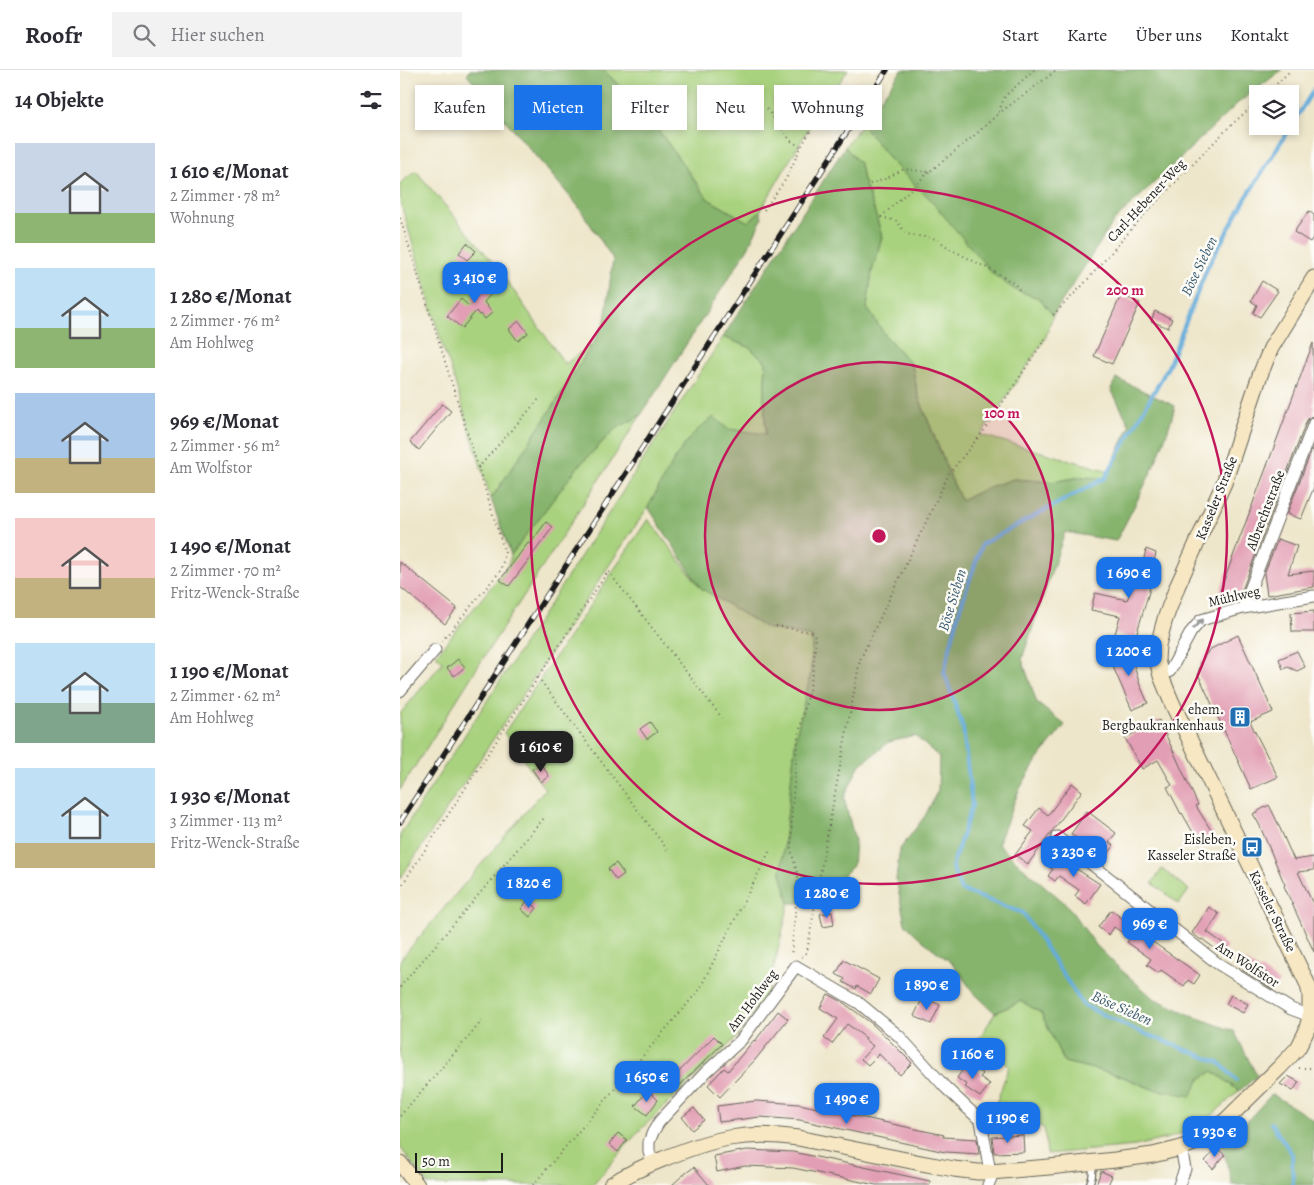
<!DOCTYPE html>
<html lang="de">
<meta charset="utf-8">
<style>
:root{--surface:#fff;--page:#f2f2f3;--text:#2b2b33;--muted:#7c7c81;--line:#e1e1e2;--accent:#1a73e8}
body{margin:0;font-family:Alegreya,serif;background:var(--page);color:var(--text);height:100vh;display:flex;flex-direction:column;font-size:19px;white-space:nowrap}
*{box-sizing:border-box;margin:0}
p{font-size:16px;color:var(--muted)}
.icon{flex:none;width:28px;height:28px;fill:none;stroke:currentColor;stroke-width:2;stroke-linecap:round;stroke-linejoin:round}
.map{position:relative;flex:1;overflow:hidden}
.sheet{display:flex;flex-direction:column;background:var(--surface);width:400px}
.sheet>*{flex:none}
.guide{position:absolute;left:15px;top:15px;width:475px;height:45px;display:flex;gap:10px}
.controls{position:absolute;left:849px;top:15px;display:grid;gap:10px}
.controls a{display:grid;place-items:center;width:50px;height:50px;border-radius:0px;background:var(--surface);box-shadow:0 2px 8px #0003;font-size:25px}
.scale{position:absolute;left:15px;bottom:12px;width:88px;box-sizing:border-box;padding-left:5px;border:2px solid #1c1c1c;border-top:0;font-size:14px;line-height:18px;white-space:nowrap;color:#1c1c1c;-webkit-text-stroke:4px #fdfcf7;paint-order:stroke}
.price{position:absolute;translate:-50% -42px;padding:0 11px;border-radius:10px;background:var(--accent);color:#fff;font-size:16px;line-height:32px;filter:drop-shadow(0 1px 2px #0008)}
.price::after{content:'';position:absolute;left:50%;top:30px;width:15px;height:11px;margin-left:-8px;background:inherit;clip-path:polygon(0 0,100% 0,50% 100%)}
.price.current{background:#222;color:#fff}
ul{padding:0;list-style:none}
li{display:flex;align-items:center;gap:15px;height:125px;padding:0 15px}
li span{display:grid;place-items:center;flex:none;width:140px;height:100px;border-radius:0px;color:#555}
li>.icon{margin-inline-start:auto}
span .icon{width:60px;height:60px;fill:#fffc;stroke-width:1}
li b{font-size:21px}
h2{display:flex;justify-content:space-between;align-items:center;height:60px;padding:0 15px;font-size:21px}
.tag{padding:0 18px;border-radius:0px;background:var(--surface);box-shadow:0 2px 8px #0003;font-size:18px;line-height:45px}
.tag.current{background:var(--accent);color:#fff}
header{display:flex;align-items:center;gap:30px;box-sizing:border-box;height:70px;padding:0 25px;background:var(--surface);border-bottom:1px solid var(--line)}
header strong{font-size:24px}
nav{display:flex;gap:28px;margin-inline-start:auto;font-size:18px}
.search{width:350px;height:45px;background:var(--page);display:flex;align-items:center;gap:12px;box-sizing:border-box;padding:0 18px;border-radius:0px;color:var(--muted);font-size:19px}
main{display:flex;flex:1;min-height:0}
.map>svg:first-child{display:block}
.green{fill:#a9d27e;stroke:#62774d}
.forest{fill:#86b46d;stroke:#516844}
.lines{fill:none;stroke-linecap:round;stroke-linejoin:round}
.stream{stroke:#63acdb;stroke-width:4}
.building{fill:#e29eb4}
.service-casing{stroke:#666359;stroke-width:8}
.minor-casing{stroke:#666359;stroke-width:13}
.secondary-casing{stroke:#666359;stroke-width:17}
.path{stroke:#666359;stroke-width:2;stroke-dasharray:1 4;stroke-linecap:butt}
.service{stroke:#fff;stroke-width:5.5}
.minor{stroke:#fff;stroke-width:11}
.secondary{stroke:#f7e8c3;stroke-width:15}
.rail-casing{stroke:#1c1c1c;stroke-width:5.5}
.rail{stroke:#fdfcf7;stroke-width:4;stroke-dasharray:11;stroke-linecap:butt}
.oneway{fill:#999}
.ring{fill:none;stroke:#c2185b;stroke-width:2.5}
.labels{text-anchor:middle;stroke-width:5;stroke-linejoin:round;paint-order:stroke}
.street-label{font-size:14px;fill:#1c1c1c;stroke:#fdfcf7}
.poi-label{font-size:14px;fill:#1c1c1c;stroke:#fdfcf7;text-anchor:end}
.water-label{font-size:15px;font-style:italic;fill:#3c5d72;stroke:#fdfcf7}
.centre{fill:#c2185b;stroke:#fdfcf7;stroke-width:2.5}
.ring-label{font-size:15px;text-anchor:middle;font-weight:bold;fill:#c2185b;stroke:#fdfcf7;stroke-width:5;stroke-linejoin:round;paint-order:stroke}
</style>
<header>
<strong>Roofr</strong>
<div class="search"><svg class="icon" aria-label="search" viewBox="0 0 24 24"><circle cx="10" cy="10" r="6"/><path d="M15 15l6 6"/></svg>Hier suchen</div>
<nav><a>Start</a><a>Karte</a><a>Über uns</a><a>Kontakt</a></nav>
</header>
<main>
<section class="sheet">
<h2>14 Objekte<svg class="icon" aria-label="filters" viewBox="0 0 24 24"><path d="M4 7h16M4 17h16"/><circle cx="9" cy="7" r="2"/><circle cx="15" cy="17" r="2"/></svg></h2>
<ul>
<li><span style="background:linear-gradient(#c9d6e8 70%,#8fb573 0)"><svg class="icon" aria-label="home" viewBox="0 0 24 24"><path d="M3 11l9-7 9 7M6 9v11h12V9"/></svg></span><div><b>1 610 €/Monat</b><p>2 Zimmer · 78 m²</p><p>Wohnung</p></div></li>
<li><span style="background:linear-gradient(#bfe0f5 60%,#8fb573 0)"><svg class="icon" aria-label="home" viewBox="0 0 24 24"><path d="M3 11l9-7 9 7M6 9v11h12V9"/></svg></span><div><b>1 280 €/Monat</b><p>2 Zimmer · 76 m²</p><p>Am Hohlweg</p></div></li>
<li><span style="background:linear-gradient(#a9c7e8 65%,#c2b280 0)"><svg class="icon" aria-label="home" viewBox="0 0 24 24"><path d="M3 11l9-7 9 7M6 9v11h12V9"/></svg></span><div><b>969 €/Monat</b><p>2 Zimmer · 56 m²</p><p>Am Wolfstor</p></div></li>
<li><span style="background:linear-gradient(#f6c9c9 60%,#c2b280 0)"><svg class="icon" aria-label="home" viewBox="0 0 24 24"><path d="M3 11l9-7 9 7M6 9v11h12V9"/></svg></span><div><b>1 490 €/Monat</b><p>2 Zimmer · 70 m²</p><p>Fritz-Wenck-Straße</p></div></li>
<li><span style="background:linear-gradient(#bfe0f5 60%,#7fa58c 0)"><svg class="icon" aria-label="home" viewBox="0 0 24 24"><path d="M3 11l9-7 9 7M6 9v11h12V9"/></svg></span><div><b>1 190 €/Monat</b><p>2 Zimmer · 62 m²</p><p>Am Hohlweg</p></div></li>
<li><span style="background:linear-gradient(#bfe0f5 75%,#c2b280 0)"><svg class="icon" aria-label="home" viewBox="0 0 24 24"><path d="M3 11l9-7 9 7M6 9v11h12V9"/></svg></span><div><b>1 930 €/Monat</b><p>3 Zimmer · 113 m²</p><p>Fritz-Wenck-Straße</p></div></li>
</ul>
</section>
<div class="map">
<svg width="914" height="1115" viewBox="0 0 914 1115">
<rect width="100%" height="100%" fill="#fdfcf7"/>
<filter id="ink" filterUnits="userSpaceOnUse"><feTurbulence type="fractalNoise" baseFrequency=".02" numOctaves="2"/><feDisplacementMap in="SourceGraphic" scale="10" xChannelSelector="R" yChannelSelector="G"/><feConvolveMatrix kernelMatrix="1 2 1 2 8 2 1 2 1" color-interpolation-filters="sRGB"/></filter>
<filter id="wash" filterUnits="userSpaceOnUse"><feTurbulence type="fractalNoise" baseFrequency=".0096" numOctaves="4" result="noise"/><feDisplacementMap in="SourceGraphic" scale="20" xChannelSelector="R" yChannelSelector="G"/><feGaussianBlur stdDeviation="1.12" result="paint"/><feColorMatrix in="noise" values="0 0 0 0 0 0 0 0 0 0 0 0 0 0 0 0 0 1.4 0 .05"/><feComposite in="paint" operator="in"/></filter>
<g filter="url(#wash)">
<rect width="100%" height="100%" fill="#eee6ca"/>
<path class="green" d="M 204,0 L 448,0 L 417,44 L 360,141 L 348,152 L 308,129 L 251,50 Z
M 462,54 L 491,91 L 528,127 L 615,220 L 639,228 L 653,245 L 645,269 L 581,365 L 709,401 L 705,408 L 681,407 L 652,412 L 614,409 L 589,417 L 561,430 L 549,404 L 518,325 L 512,295 L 485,265 L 467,238 L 472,201 L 482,167 L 474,139 L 463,110 L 460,94 L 445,77 Z
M 16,101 L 97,197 L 165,294 L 193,273 L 152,338 L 91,429 L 49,293 L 44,281 L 0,130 L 0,113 Z
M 323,267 L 349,277 L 366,292 L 364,327 L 366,365 L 328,359 L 285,374 L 248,437 L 0,809 L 0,765 Z
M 241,345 L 80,593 L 0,720 L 0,644 L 43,592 L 36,585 L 108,496 L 111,485 L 177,398 L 214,360 Z
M 248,449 L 301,518 L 366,558 L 412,567 L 411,602 L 396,666 L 381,803 L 389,833 L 368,922 L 335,969 L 238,1062 L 193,1115 L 27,1115 L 28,1114 L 0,1077 L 0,890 L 145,719 L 104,663 Z
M 762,799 L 789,820 L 779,834 L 752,813 Z
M 621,931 L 641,943 L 664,992 L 718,1005 L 752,1019 L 800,1009 L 813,1001 L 839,1021 L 799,1057 L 769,1068 L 735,1076 L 647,1084 L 644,1058 L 596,1034 L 609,996 L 577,972 L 595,943 Z"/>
<path class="forest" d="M 70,0 L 204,0 L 251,50 L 308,129 L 348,152 L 360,141 L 362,148 L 348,178 L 241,345 L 214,360 L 177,398 L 111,485 L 91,429 L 152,338 L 193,273 L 205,251 L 213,189 L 178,136 L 67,5 Z
M 502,0 L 882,0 L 838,33 L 714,151 L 653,245 L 639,228 L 615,220 L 593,204 L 528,127 L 491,91 L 462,54 Z
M 445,77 L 460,94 L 463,110 L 474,139 L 482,167 L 472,201 L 467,238 L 485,265 L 512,295 L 518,325 L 549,404 L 561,430 L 589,417 L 614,409 L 652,412 L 681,407 L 705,408 L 730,356 L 711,319 L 716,308 L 775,336 C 771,353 765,368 759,384 C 746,414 731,443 716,471 L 665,462 L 622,589 L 637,633 L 665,655 L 637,690 L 619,720 L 598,774 L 620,795 L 666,834 L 696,875 L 719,898 L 753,928 L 795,947 L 834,961 L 857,1006 L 839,1021 L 813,1001 L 800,1009 L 791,1026 L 752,1019 L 718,1005 L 664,992 L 641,943 L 621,931 L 595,943 L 573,922 L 553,894 L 522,870 L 505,854 L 496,809 L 500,779 L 525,746 L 538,720 L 539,687 L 515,666 L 489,672 L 459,696 L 444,728 L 455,771 L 453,796 L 415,833 L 389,833 L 381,803 L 396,666 L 411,602 L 412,567 L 366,558 L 301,518 L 248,437 C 266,405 282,367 314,347 L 328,359 L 366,364 L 364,327 L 366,292 L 349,277 L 323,267 Z
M 872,1024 L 914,1050 L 914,1115 L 832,1115 L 832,1113 L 822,1075 L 836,1063 Z"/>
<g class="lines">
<path class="stream" d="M 836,1010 L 820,993 L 733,959 L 683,935 L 623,843 L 561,820 L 552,797 L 572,735 L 563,658 L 544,602 L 560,538 L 582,474 L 705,408 L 768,297 L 808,196 L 846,128 L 914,19
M 871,1053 L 892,1084 L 893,1115"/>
</g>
<g id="blocks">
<path class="building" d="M 909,141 L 914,145 L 914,166 L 910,172 L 894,162 Z
M 67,173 L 76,181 L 67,190 L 59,183 Z
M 98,202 L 104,211 L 89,222 L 91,224 L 84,232 L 92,243 L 85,249 L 81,244 L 79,245 L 76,241 L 62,258 L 47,246 L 61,229 L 69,236 L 74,232 L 71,229 Z
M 862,211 L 878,221 L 860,247 L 853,243 L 857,235 L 851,231 Z
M 721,225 L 740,233 L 712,294 L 694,286 Z
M 755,241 L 772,249 L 768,258 L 751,251 Z
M 119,251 L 128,263 L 118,271 L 109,259 Z
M 913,273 L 914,346 L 910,347 L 907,350 L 839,528 L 820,521 Z
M 42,334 L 51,341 L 19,380 L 10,372 Z
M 914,374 L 914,417 L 901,449 L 887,444 Z
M 146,452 L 153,457 L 109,516 L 100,510 L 128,473 L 130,474 Z
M 878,469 L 897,476 L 888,504 L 914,501 L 914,517 L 867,525 L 864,504 Z
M 746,479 L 756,483 L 751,504 L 749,522 L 735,569 L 715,564 L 720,546 L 691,540 L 695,523 L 727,530 L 732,518 L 733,499 L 735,491 L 743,493 Z
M 0,492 L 57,538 L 45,554 L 0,517 Z
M 914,541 L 914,562 L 892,562 L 891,543 Z
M 838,565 L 873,642 L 850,652 L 878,707 L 851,719 L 798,604 L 801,592 L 809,580 Z
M 712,579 L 733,579 L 734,596 L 740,615 L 748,633 L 732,640 L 714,599 Z
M 897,581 L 905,597 L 897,601 L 888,597 L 883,599 L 879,589 Z
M 58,589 L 65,597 L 54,606 L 47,598 Z
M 759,650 L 798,735 L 796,736 L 814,765 L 799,773 L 782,743 L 781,744 L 767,717 L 772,715 L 758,690 L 742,699 L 725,668 Z
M 250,652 L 257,662 L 247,669 L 240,659 Z
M 141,694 L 149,706 L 141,712 L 132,699 Z
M 672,713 L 682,721 L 628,794 L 615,785 L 633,761 L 625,756 L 639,738 L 648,745 Z
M 869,735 L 875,747 L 894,790 L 914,787 L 914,800 L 898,802 L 914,836 L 914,882 L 884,816 L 885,815 L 859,754 L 853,744 Z
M 687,741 L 716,763 L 709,772 L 714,776 L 704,789 L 671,764 Z
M 664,783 L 671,788 L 667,793 L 700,814 L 686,834 L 675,826 L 679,820 L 659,806 L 655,811 L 648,806 L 653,799 L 649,797 L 657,786 L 661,788 Z
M 216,793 L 224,804 L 216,810 L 208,799 Z
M 128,830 L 137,838 L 130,847 L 121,839 Z
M 809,837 L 819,844 L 807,862 L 827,876 L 821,883 L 802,869 L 801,870 L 792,863 Z
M 711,840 L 748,867 L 747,868 L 800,905 L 794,914 L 788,910 L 784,916 L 761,900 L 759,903 L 747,895 L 751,889 L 727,872 L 730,868 L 714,857 L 709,865 L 698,857 Z
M 432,842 L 434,855 L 423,857 L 420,844 Z
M 444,890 L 479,909 L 471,924 L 457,916 L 456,919 L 443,912 L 445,909 L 436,904 Z
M 844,890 L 860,901 L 861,899 L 879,912 L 874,920 L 839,898 Z
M 428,924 L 441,931 L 471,953 L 488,969 L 512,993 L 500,1005 L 479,984 L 468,995 L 461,989 L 473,976 L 465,970 L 466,968 L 447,954 L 432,974 L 424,968 L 438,949 L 420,938 Z
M 831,925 L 848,934 L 843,943 L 826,934 Z
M 523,927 L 540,935 L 531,954 L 514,946 Z
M 378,941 L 388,949 L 355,990 L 320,1027 L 308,1015 L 324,998 L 328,1001 L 354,970 L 355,971 Z
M 314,966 L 322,974 L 272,1023 L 265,1016 Z
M 567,993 L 583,1004 L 580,1007 L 590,1014 L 580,1027 L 565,1017 L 567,1015 L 557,1008 Z
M 888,1006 L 899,1012 L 893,1021 L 880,1014 Z
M 248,1020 L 258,1030 L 247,1045 L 235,1036 Z
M 356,1031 L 399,1034 L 544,1065 L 543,1067 L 577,1069 L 579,1084 L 545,1082 L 400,1050 L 360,1047 L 319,1052 L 317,1036 Z
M 585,1037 L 617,1050 L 613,1058 L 587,1048 Z
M 294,1038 L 304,1050 L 292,1060 L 282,1047 Z
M 218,1063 L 227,1070 L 218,1082 L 209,1074 Z
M 623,1065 L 624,1082 L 594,1083 L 592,1067 Z
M 817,1078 L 825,1085 L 813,1099 L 805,1091 Z
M 347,1080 L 393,1082 L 530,1111 L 530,1115 L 476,1115 L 393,1098 L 345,1096 L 317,1102 L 314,1086 Z
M 294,1097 L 309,1115 L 272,1115 L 282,1106 Z
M 701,1101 L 712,1106 L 708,1115 L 696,1115 Z"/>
</g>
</g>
<g filter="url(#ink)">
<use href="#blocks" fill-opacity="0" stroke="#666359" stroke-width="1"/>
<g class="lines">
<g class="service-casing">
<path id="service" d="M 689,1115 L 692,1107 L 693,1094"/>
</g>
<g class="minor-casing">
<path id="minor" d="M 843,538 L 914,353
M 761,606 L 770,601 L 791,562 L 801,550 L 843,538 L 914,526
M 0,621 L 35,580
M 657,767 L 817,893 L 891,939 L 910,946
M 253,1093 L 249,1082 L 249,1072 L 253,1062 L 259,1052 L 306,1002 L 341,970 L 396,896 L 459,933 L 499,966 L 545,1017 L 581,1051 L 590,1102 L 591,1108 L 588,1115
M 779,1115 L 785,1099 L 781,1078"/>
</g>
<g class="secondary-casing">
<path id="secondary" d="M 0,1093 L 17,1115
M 211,1115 C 227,1104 245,1096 263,1089 C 311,1069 347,1060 398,1068 L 521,1093 L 554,1099 L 578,1102 L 590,1102 L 649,1097 L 715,1090 L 753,1085 L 781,1078 L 806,1068 L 822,1054 L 879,998 L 898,978 L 906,962 L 910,946 L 910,925 L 908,915 L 772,633 L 761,606 L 757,590 L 758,575 L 765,549 L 777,517 L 824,413 L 860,305 L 871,278 L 914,208"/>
</g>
<path class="path" d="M 866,24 L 891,0
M 367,39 L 391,71 L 401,77
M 598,44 L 657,0
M 470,114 L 485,109 L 504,99 L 529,102 L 575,65 L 598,44 L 605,26 L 634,0
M 364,140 L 386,109 L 401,77 L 418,48
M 481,147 L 497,151 L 506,164 L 537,169 L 550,179 L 597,203 L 615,214 L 621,222
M 481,147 L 529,102
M 0,148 L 105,483 L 101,500 L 42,571
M 653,245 L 682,216 L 743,146 L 829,57 L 858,31
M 78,398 L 139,329
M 376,556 L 411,562 L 416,567 L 413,603 L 398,667 L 392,738 L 391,780 L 398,806 L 395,846 L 391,886
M 138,607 L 269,782
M 0,818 L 208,501 L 322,648
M 402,887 L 407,882 L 424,782 L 460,590 L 549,404 L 585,359 L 645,269
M 0,917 L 144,748
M 899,998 L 914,998
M 0,1046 L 82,951
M 133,1115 L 299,920 L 370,780"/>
<use href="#service" class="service"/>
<use href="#minor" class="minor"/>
<use href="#secondary" class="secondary"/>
<g class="rail-casing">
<path id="rail" d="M 0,752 L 487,0"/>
</g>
<use href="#rail" class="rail"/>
</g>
<defs><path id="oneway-solid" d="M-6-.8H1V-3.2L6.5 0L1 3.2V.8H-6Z" transform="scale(1.25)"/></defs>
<use class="oneway" href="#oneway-solid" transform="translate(798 554) rotate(-44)"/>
</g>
<circle cx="479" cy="466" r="174" fill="#c2185b" fill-opacity=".12"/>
<g class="ring">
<circle cx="479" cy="466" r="174"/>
<circle cx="479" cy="466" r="348"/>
</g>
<defs>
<g id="building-square" transform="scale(1.125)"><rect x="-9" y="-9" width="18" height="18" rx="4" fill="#1f6fb2" stroke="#fdfcf7"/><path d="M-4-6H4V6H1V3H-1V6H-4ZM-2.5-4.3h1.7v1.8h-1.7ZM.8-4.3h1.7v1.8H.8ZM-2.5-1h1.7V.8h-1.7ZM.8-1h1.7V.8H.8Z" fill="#fff"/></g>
<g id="bus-square" transform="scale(1.125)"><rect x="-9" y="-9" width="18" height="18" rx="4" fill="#1f6fb2" stroke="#fdfcf7"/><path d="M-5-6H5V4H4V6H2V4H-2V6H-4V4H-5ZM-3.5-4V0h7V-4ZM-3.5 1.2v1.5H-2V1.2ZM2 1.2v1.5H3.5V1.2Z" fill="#fff"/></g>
</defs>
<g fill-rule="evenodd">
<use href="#building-square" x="840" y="647"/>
<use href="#bus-square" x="852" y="777"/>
</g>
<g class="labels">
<g class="street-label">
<text transform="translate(746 130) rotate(-47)" y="5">Carl-Hebener-Weg</text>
<text transform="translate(816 428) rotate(-68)" y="5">Kasseler Straße</text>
<text transform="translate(865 440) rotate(-69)" y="5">Albrechtstraße</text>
<text transform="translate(834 526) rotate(-13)" y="5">Mühlweg</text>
<text transform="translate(873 841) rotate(64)" y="5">Kasseler Straße</text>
<text transform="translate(848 894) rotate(33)" y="5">Am Wolfstor</text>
<text transform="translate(352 930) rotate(-53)" y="5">Am Hohlweg</text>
</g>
<g class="poi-label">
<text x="824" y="644">ehem.<tspan x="824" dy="16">Bergbaukrankenhaus</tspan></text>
<text x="836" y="774">Eisleben,<tspan x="836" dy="16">Kasseler Straße</tspan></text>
</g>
<g class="water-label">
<text transform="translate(799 196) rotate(-64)" y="5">Böse Sieben</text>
<text transform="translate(552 530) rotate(-73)" y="5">Böse Sieben</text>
<text transform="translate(722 938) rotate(24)" y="5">Böse Sieben</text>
</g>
</g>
<circle cx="479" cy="466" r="8" class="centre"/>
<g class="ring-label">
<text x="725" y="225">200 m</text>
<text x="602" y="348">100 m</text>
</g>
</svg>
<div class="controls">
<a><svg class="icon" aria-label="layers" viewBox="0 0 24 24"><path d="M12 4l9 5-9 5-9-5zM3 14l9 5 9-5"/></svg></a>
</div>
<div class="scale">50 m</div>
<b class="price" style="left:75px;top:234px">3 410 €</b>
<b class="price" style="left:729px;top:529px">1 690 €</b>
<b class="price" style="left:729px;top:607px">1 200 €</b>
<b class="price current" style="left:141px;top:703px">1 610 €</b>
<b class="price" style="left:674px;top:808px">3 230 €</b>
<b class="price" style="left:129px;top:839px">1 820 €</b>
<b class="price" style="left:427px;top:849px">1 280 €</b>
<b class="price" style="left:750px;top:880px">969 €</b>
<b class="price" style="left:527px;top:941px">1 890 €</b>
<b class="price" style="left:573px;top:1010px">1 160 €</b>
<b class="price" style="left:247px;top:1033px">1 650 €</b>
<b class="price" style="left:447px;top:1055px">1 490 €</b>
<b class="price" style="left:608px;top:1074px">1 190 €</b>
<b class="price" style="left:815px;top:1088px">1 930 €</b>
<div class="guide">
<a class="tag">Kaufen</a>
<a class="tag current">Mieten</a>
<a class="tag">Filter</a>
<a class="tag">Neu</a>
<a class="tag">Wohnung</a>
</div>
</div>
</main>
